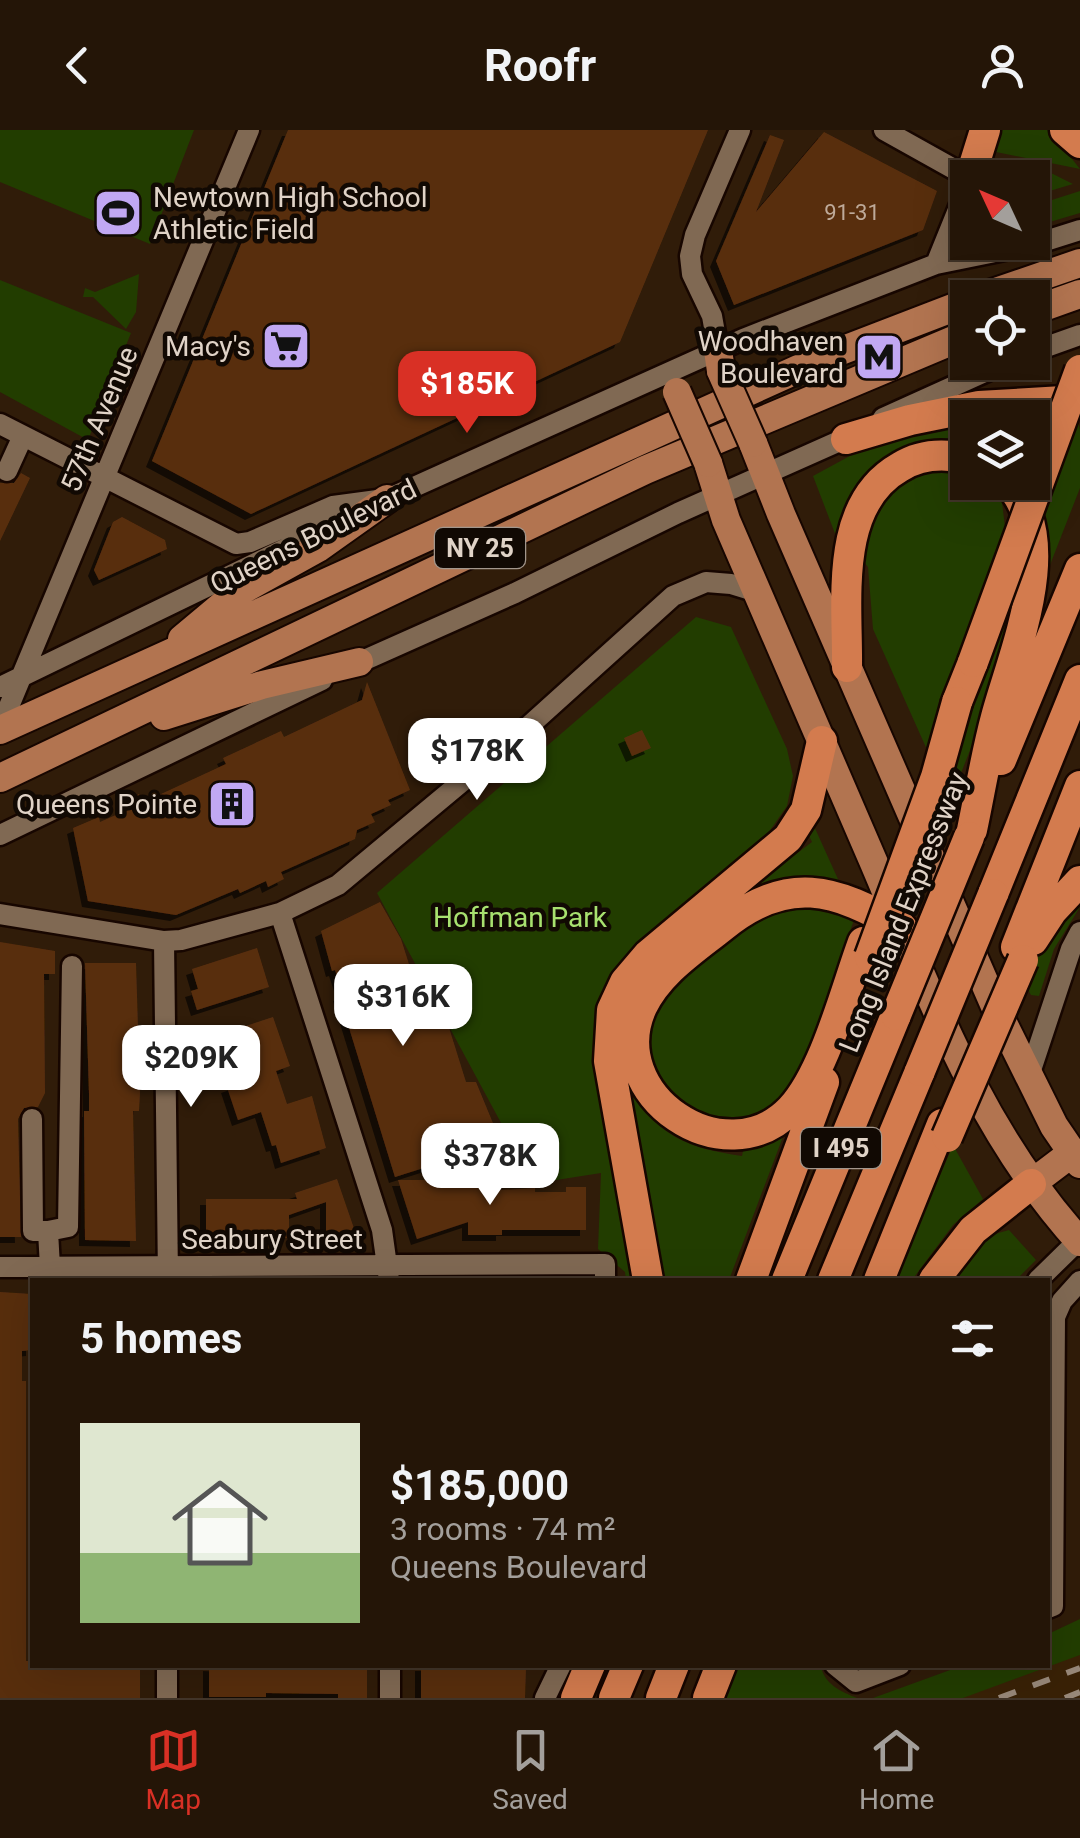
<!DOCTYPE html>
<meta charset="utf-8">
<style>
:root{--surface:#241507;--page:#302215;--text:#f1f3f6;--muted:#a39f9b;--line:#413428;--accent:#d93025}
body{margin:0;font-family:Roboto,sans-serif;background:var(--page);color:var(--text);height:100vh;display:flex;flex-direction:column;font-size:38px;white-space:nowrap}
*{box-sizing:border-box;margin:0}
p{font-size:32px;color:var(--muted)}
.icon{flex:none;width:55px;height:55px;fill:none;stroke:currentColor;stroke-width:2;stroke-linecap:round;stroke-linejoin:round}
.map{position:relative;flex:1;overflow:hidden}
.side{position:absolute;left:30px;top:1148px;width:1020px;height:390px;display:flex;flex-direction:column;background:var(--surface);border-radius:0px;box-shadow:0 10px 40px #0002,0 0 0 2px var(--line)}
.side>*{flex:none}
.needle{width:65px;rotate:314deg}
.buttons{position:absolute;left:950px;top:30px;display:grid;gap:20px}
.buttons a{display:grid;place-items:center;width:100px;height:100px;border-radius:0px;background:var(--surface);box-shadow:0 10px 40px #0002,0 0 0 2px var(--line);font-size:50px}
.price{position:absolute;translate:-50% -85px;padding:0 22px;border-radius:20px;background:#fff;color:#222;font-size:32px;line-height:65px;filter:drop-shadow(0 2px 5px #0008)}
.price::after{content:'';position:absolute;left:50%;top:60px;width:30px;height:22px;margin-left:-15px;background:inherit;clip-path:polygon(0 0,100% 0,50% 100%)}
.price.selected{background:var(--accent);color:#fff}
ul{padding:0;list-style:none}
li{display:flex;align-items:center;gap:30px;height:250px;padding:0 50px}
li+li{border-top:2px solid var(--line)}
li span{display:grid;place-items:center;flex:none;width:280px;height:200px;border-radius:0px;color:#555}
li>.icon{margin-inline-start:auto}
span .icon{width:120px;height:120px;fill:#fffc;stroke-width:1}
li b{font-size:42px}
h2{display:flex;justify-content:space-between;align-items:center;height:120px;padding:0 50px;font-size:42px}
header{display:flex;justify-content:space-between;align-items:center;height:130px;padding:0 50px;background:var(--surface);font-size:45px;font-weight:700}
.tab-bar{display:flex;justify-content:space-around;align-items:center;height:140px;border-top:2px solid var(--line);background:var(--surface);font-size:28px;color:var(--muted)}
.tab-bar a{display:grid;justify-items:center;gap:5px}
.tab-bar .selected{color:var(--accent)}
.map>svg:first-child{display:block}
.built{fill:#392106}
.green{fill:#223d00}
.building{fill:#592e0f;filter:url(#shadow)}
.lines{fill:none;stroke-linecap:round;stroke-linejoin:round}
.minor-casing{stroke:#170600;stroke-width:25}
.major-casing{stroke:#170600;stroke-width:32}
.highway-casing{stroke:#170600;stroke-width:35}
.minor{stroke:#806953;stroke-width:20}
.major{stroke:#b27450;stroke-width:28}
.highway{stroke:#d37b4e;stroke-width:30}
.rail{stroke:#988879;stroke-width:6;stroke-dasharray:18 18;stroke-linecap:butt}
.major-bridge-casing{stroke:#170600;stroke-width:32;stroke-linecap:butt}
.highway-bridge-casing{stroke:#170600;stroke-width:35;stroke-linecap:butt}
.major-bridge{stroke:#b27450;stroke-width:28}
.highway-bridge{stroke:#d37b4e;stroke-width:30}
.labels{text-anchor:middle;stroke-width:9;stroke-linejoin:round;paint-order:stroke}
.number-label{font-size:22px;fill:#beaa99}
.shield{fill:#110903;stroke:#a2968c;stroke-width:2.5}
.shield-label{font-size:25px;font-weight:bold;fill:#e0d3c7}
.poi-label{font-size:28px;fill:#e0d3c7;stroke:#110903;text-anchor:end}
.street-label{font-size:28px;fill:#e0d3c7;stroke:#110903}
.park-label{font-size:28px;fill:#a8e16f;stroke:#110903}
</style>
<header><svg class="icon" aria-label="back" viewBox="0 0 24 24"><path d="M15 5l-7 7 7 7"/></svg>Roofr<svg class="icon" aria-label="person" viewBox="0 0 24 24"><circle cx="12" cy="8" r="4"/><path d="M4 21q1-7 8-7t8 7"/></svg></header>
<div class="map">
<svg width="1080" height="1568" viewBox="0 0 1080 1568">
<defs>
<filter id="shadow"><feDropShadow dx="-6" dy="6" stdDeviation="0" flood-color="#0009"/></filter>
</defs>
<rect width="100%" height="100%" fill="#301c09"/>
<path class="built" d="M 1080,1500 L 1080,1568 L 899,1568 L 1048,1535 Z"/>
<path class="green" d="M 0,0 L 194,0 L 150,114 L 0,52 Z
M 996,0 L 1049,0 L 1080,39 L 996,22 L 992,18 Z
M 990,33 L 1047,41 L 1073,54 L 1033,66 L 1032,48 L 984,48 Z
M 1080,61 L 1080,83 L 1033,97 L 1033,76 Z
M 139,144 L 136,182 L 126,199 L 93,167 L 83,167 L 85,158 L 95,162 Z
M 0,150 L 131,203 L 88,310 L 0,262 Z
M 1076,281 L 1080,300 L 1080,358 L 1050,435 L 1039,437 L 1032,352 L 1032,288 Z
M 967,290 L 967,319 C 930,310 882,316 860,353 C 850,370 846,395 839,414 L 813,346 L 859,321 L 922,294 Z
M 937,333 L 967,343 L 968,352 L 984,353 L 1002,372 L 1014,472 L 991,567 L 950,671 L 873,499 L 868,437 L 858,425 L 884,359 Z
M 696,487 L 731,497 L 787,619 L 793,646 L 787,676 L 764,709 L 621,837 L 635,1150 L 626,1150 L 625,1142 L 598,1119 L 601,1043 L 550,1051 L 546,1049 L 538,1053 L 512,1053 L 507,1004 L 377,763 Z
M 809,685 L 842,758 C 807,745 792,744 756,757 L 753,756 L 812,712 L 804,695 Z
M 1080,766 L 1080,777 L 1054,819 L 1039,866 L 1031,865 L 1023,851 L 1033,827 Z
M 800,770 L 855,787 L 805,929 C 787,968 753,1002 706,990 C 688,985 668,966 653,955 L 644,892 L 649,886 L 656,887 L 670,858 L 768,779 Z
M 629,960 C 660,1007 688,1018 742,1026 L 744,1016 L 780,1000 L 784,1004 L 729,1150 L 658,1150 Z
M 953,1015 L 983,1069 L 953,1095 L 912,1150 L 895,1150 Z
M 1009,1100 L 1036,1130 L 1016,1150 L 948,1150 L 988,1106 Z
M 1080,1489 L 1080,1525 L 963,1568 L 873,1568 L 964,1535 L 1048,1535 L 1048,1504 Z
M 739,1535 L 821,1535 C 823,1554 842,1562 857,1568 L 724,1568 Z"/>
<path class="building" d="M 288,0 L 708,0 L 620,212 L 251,384 L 152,331 Z
M 824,2 L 937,61 L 923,100 L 734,175 L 716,131 L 770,5 L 784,10 L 756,82 Z
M 21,343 L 30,348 L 0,411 L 0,353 L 14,353 Z
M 122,387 L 165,410 L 167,419 L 99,450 L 94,440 L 113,392 Z
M 367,552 L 410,660 L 388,670 L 391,675 L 371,684 L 375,692 L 357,700 L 355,709 L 281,742 L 284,749 L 268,757 L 266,751 L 240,763 L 238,759 L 176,785 L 88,771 L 73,698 L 99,687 L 100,692 L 136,676 L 138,664 L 148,670 L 226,634 L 223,628 L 281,601 L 284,607 L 362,570 Z
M 642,600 L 651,618 L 632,626 L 624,608 Z
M 380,772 L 401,809 L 428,894 L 446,888 L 466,952 L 476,952 L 495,998 L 480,1020 L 395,1047 L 339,865 L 343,864 L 335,840 L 332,841 L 321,801 Z
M 0,812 L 55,821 L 55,844 L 44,844 L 45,963 L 38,977 L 24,978 L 18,989 L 21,1107 L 0,1107 Z
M 257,818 L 269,857 L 197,880 L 191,861 L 198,859 L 192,839 Z
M 85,833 L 136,833 L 140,963 L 139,981 L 133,981 L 136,1111 L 85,1110 L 84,981 L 89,981 L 89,963 Z
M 273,887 L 290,936 L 276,941 L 287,974 L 312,966 L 326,1018 L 281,1033 L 276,1015 L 272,1016 L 261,982 L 238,990 L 227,957 L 244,951 L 228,902 Z
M 337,1049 L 359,1113 L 326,1113 L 326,1072 L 289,1085 L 289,1108 L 206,1108 L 206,1069 L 297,1069 L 295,1063 Z
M 398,1050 L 486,1050 L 486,1061 L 535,1058 L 535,1062 L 566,1062 L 566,1057 L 586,1057 L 586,1100 L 502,1100 L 502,1105 L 468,1105 L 468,1092 L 417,1109 Z
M 0,1162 L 32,1164 L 32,1220 L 22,1221 L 22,1251 L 26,1251 L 26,1531 L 32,1531 L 32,1535 L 140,1535 L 140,1568 L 0,1568 Z
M 209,1535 L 284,1539 L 284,1535 L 367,1535 L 367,1568 L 338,1568 L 338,1564 L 266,1563 L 266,1567 L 209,1567 Z
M 421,1535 L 503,1535 L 503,1538 L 526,1538 L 525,1568 L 421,1568 Z"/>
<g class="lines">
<g class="minor-casing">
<path id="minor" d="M 884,0 L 970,48
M 936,134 L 968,55
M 718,220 L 712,186 L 692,144 L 690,126 L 695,105 L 740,0
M 1032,222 L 1080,205
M 883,288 L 1007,232
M 0,294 L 236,414 L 250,412 L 333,376 L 385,369
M 7,341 L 23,306
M 376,374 L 743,209 L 936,134 L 1039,113 L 1080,100
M 349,537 L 515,463 L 678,383 L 853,305
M 0,557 L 336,394
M 0,598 L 249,0
M 0,705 L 322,550
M 280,783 L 382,1100 L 389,1150
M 0,784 L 164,811 L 181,810 L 280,783 L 338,755 L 530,595 L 673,466 L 706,452 L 731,454 L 757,462
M 164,811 L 168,1148
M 1029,946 L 1071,819 L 1080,802
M 32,989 L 33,1101 L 48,1101
M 0,1137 L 605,1134 L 605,1150
M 50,1137 L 48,1101 L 68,1097 L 72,836
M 1038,1150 L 1080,1109
M 1048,1478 L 1053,1476 L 1055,1187 L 1062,1171 L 1080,1151
M 390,1535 L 390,1568
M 835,1535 L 856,1552 L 900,1535
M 167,1568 L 167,1535
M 545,1568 L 561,1535"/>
</g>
<g class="major-casing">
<path id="major" d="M 978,168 L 1080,133
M 1032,181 L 1080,164
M 718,220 L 721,241
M 753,313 L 781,384 L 997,881 L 1054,996 L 1080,1034
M 708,333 L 726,390 C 775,504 825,618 874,733 C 931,867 980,1002 1080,1112
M 182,509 L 237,463 L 318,418 L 387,369
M 164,586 L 262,555 L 359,532
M 0,600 L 825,227 L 968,172
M 0,648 L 645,340 L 968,204
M 1031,1054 L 1072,1023"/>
</g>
<g class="highway-casing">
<path id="highway" d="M 1065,0 L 1080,13
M 971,45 L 985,0
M 846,309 L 910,290 L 979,276 L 1080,270
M 847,537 C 848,472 833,375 900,337 C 921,324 944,323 968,329
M 957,572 L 973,532
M 1001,630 L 1080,439
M 972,700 C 980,662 986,624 996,587 C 1013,523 1064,409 1007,352
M 993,764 L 1080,550
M 1033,810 L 1052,781 L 1080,751
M 863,812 C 845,861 825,942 791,979 C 725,1048 602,965 642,877 C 659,842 692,821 722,797 C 787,744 835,758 902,798
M 1016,817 L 1080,656
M 648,1150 L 609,931 L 612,880 L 625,852 L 648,825 L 788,708 L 806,680 L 822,611
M 751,1150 L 824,952
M 787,1150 L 896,885
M 833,1150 L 920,941
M 879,1150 L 942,994
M 934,1150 L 973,1100 L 1031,1054
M 576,1568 L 590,1535
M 614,1568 L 628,1535
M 661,1568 L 674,1535
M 708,1568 L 721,1535"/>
</g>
<use href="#minor" class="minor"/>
<use href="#major" class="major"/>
<use href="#highway" class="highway"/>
<path class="rail" d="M 999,1568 L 1080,1538
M 1065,1568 L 1080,1562"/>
<g class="major-bridge-casing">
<path id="major-bridge" d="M 721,241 L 753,313
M 677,262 L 708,333"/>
</g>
<g class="highway-bridge-casing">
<path id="highway-bridge" d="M 973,532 L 1080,240
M 870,827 L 936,647 L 957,572
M 896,885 L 969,707
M 920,941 L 993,764
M 947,1007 L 1023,830"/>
</g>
<use href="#major-bridge" class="major-bridge"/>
<use href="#highway-bridge" class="highway-bridge"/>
</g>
<defs>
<g id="stadium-square" transform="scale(2.5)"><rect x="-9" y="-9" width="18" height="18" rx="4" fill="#c1a8f3" stroke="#110903"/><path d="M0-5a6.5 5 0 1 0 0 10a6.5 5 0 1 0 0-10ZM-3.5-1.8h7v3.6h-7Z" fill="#111"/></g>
<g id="supermarket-square" transform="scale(2.5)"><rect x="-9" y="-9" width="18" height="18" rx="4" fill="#c1a8f3" stroke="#110903"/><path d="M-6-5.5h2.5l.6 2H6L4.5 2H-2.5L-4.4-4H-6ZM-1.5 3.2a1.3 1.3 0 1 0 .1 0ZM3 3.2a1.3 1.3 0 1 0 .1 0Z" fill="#111"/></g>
<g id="metro-square" transform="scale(2.5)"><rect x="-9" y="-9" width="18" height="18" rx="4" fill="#c1a8f3" stroke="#110903"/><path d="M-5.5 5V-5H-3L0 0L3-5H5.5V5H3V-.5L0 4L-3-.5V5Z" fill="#111"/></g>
<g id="building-square" transform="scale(2.5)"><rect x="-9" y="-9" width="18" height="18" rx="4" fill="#c1a8f3" stroke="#110903"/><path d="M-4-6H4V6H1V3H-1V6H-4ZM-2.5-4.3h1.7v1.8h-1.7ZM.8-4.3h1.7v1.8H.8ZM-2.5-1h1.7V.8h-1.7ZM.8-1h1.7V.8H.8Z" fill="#111"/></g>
</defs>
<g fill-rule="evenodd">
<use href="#stadium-square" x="118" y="83"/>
<use href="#supermarket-square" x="286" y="216"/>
<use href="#metro-square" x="879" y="227"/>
<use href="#building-square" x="232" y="674"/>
</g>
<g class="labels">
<g class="number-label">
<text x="852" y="90">91-31</text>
</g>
<g class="shield">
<rect x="435" y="398" width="90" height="40" rx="8"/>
<rect x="801" y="998" width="80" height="40" rx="8"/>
</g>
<g class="shield-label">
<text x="480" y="427">NY 25</text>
<text x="841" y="1027">I 495</text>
</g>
<g class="poi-label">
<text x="153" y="77" text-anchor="start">Newtown High School<tspan x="153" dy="32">Athletic Field</tspan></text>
<text x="844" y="221">Woodhaven<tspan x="844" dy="32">Boulevard</tspan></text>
<text x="251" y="226">Macy's</text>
<text x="197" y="684">Queens Pointe</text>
</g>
<g class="street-label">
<text transform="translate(99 289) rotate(-67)" y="10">57th Avenue</text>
<text transform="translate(313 406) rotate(-26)" y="10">Queens Boulevard</text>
<text transform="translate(903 782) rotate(-68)" y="10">Long Island Expressway</text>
<text x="272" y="1119">Seabury Street</text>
</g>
<g class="park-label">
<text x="520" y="797">Hoffman Park</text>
</g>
</g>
</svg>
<div class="buttons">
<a><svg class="needle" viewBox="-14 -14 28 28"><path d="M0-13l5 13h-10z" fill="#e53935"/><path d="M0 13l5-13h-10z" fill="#a39f9b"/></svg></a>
<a><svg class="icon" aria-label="locate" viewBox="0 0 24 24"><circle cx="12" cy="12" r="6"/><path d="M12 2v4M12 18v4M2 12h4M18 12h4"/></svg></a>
<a><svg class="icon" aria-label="layers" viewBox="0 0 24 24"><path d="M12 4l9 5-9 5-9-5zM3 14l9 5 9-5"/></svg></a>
</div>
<b class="price selected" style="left:467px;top:306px">$185K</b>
<b class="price" style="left:477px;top:673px">$178K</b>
<b class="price" style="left:403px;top:919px">$316K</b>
<b class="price" style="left:191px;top:980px">$209K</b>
<b class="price" style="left:490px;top:1078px">$378K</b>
<section class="side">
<h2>5 homes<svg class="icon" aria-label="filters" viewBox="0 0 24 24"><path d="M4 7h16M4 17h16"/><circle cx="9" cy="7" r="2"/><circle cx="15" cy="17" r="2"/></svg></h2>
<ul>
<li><span style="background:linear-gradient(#dfe7d0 65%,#8fb573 0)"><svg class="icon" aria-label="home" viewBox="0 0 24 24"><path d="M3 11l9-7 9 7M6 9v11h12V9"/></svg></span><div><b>$185,000</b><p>3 rooms · 74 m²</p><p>Queens Boulevard</p></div></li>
</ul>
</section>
</div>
<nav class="tab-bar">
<a class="selected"><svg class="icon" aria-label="map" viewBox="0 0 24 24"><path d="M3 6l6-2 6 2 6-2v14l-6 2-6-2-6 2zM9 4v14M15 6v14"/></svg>Map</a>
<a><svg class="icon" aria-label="saved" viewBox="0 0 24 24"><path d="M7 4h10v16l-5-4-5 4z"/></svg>Saved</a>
<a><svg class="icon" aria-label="home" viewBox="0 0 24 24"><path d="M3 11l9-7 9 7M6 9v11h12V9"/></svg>Home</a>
</nav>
